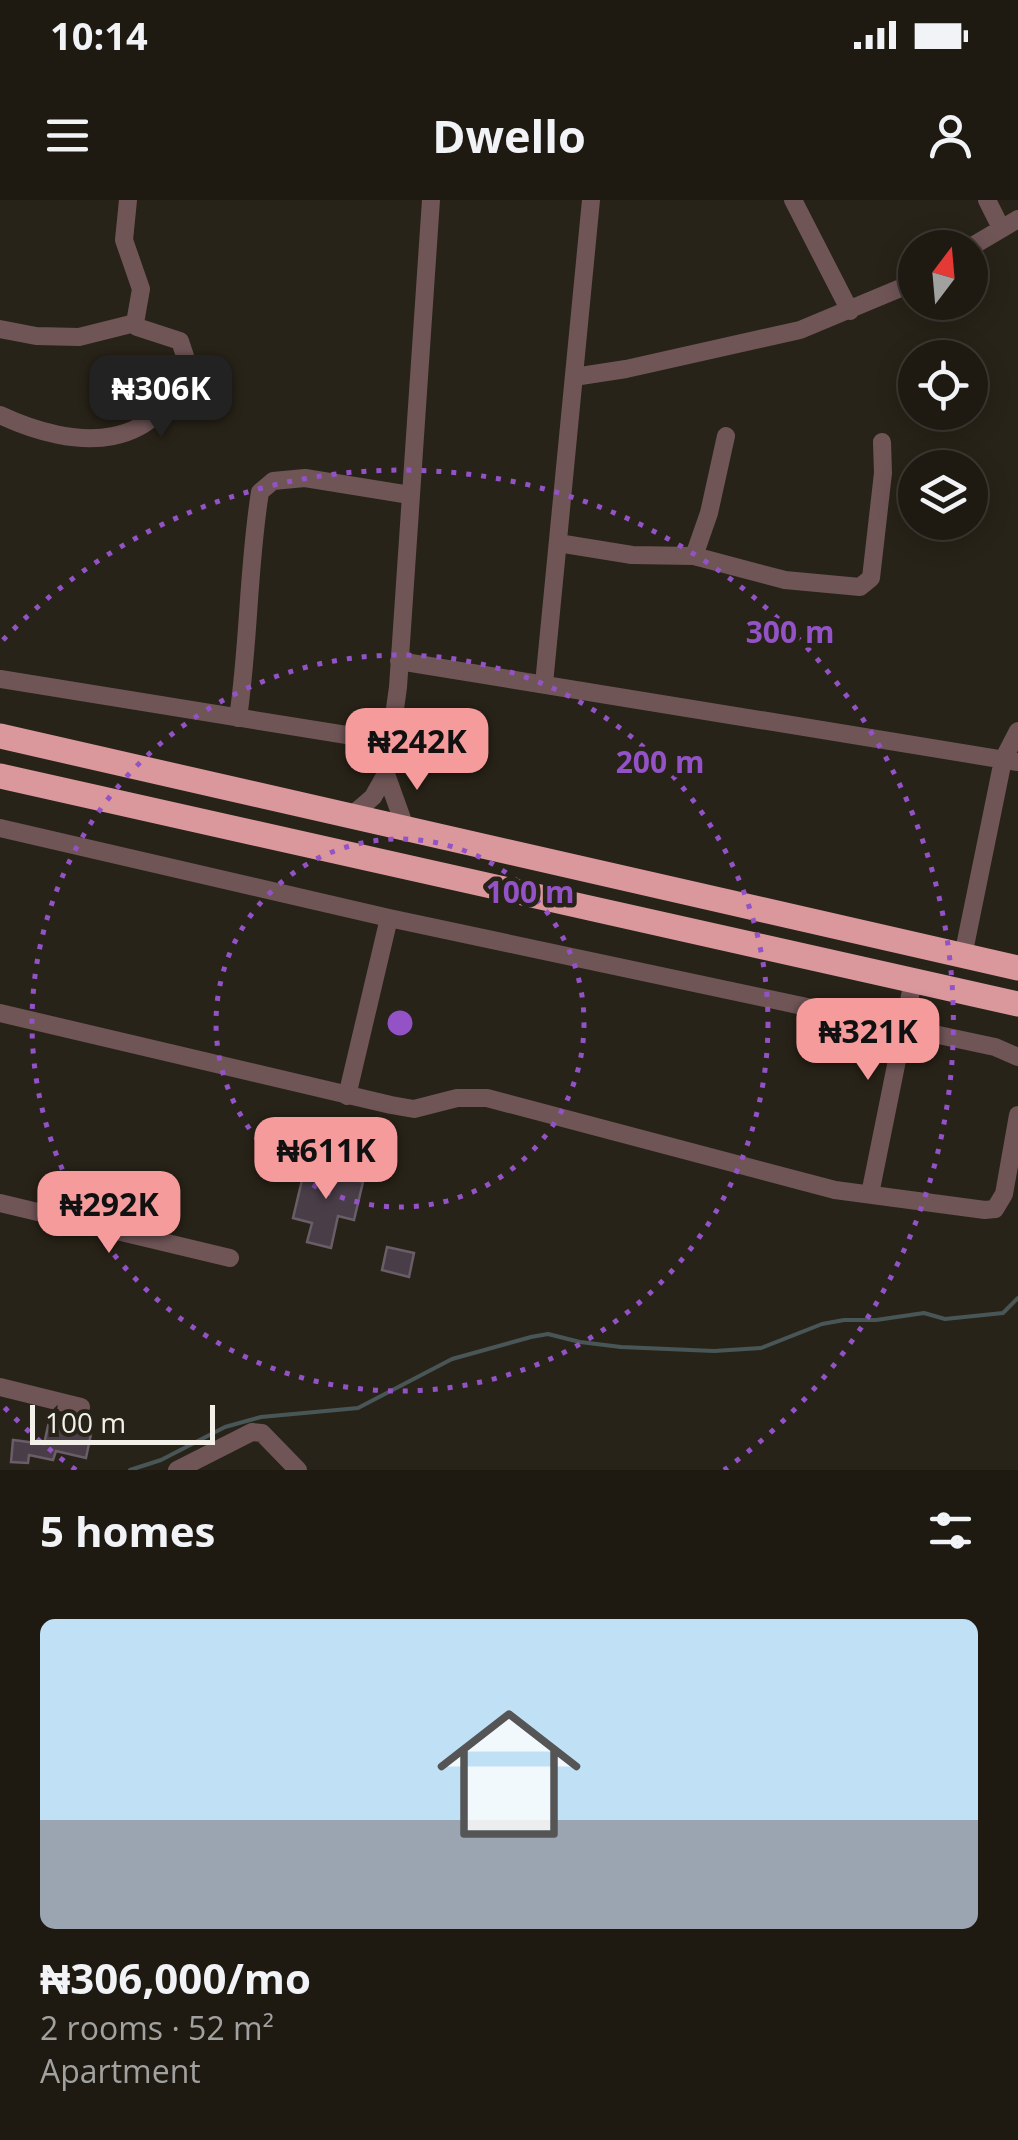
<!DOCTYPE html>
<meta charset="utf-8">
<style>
:root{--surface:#1e1a12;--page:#2b2720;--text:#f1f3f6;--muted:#a1a19f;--line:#3c3832;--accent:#f59b9b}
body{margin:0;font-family:"Open Sans",sans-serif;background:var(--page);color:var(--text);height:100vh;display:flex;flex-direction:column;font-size:38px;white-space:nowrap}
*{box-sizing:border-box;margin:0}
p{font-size:32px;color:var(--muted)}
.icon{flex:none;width:55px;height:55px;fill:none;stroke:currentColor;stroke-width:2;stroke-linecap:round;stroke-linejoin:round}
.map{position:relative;height:1270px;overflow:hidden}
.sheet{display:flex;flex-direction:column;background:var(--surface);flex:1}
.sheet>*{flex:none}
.needle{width:65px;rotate:16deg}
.tools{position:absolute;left:898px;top:30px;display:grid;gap:20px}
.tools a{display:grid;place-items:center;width:90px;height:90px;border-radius:50%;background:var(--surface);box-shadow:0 5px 25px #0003,0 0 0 2px var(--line);font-size:50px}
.scale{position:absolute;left:30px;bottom:25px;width:185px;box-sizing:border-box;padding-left:10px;border:5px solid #f3f0e9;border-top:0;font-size:28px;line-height:35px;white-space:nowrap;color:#f3f0e9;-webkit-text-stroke:8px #282318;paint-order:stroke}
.price{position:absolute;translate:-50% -85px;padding:0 22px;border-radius:20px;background:var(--accent);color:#111;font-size:32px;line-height:65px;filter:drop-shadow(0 2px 5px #0008)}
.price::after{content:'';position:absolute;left:50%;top:60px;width:30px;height:22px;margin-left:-15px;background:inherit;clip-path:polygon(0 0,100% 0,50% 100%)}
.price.selected{background:#222;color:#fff}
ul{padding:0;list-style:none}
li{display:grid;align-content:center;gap:20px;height:530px;padding:0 40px}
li+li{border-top:2px solid var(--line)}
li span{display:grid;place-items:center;height:310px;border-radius:15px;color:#555}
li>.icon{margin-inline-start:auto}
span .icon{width:180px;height:180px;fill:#fffc;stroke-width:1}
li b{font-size:42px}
h2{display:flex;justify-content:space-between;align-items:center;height:120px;padding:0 40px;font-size:42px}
.status{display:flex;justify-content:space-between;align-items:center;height:70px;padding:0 50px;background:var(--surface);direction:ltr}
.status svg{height:28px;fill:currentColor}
header{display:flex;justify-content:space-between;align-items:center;height:130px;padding:0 40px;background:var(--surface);font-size:45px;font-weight:700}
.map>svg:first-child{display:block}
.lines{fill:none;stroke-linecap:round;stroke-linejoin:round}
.stream{stroke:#495657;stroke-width:4}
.building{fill:#493d47;stroke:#695d67;stroke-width:2.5}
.minor{stroke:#705557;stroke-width:18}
.highway{stroke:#da989d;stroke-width:25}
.ring{fill:none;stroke:#9353c7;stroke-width:5;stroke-dasharray:5 10}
.centre{fill:#9353c7;stroke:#282318;stroke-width:5}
.ring-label{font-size:30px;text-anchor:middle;font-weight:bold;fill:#9353c7;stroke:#282318;stroke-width:9;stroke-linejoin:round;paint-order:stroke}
</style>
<div class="status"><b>10:14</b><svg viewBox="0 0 49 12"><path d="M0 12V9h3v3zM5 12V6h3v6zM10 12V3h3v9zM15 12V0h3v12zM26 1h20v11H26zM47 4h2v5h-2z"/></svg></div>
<header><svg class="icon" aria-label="menu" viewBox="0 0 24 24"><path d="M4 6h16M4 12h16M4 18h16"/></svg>Dwello<svg class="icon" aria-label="person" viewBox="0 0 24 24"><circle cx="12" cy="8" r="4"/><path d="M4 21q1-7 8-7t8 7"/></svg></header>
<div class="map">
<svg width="1018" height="1270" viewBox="0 0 1018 1270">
<rect width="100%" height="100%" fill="#282318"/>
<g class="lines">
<path class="stream" d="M 130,1270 L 161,1260 L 225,1227 L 261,1217 L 358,1208 L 452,1159 L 531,1137 L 548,1134 L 580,1142 L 621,1147 L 714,1151 L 761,1148 L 822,1124 L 844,1120 L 876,1120 L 924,1113 L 945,1119 L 1003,1113 L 1018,1098"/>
</g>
<path class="building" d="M 327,962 L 337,964 L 334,974 L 363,982 L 354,1020 L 338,1016 L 331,1048 L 307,1042 L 312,1023 L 293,1018 L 302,980 L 292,977 L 295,967 L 323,977 Z
M 387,1047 L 414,1053 L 409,1077 L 382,1070 Z
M 50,1217 L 62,1220 L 61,1226 L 91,1234 L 86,1258 L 56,1251 L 53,1260 L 29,1255 L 28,1263 L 11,1262 L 13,1240 L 44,1244 Z"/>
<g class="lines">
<path class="minor" d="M 128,0 L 124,40 L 141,89 L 135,123
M 793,0 L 850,111
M 987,0 L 1001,28
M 969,48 L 1018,19
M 0,129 L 36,136 L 79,137 L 135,123 L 137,127 L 180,141 L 185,156 C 165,256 74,250 0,215
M 574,177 L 626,169 L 800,130 L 915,82
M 558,343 L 632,355 L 694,356 L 785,380 L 860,387 L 871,378 L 883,273 L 882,242
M 694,356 L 709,313 L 726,236
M 399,461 L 1018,562
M 0,479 L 390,542
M 544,484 L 591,0
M 238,518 C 249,443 248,367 260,292 L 273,281 L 305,278 L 410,295
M 386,574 L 405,627
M 352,615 L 373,597 L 386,574 L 398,487 L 431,0
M 0,628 L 389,718 L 995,847 L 1018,857
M 963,756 L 1003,560 L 1018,531
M 0,813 L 391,905 L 414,909 L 457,898 L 487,898 L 835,990 L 985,1010 L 995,1009 L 1004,994 L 1018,915
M 347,896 L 389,718
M 870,994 L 913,781
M 0,1003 L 230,1058
M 0,1187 L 81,1207
M 177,1270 L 252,1232 L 262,1233 L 298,1270"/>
<path class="highway" d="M 0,536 L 1018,768
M 0,576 L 1018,804"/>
</g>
<g class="ring">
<circle cx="400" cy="823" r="184"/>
<circle cx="400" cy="823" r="368"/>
<path d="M76 1270A552 552 0 0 1 3 1206M3 440A552 552 0 1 1 724 1270"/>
</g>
<circle cx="400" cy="823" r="15" class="centre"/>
<g class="ring-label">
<text x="790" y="443">300 m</text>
<text x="660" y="573">200 m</text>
<text x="530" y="703">100 m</text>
</g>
</svg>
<div class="tools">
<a><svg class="needle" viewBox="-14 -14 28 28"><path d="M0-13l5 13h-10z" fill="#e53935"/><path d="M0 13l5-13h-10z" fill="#a1a19f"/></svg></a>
<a><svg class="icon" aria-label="locate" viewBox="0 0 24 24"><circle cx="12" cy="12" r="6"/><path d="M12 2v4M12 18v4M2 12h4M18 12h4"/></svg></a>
<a><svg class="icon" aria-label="layers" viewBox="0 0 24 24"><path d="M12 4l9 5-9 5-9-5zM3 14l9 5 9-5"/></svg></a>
</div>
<div class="scale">100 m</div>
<b class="price selected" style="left:161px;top:240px">₦306K</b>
<b class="price" style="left:417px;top:593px">₦242K</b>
<b class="price" style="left:868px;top:883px">₦321K</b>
<b class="price" style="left:326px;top:1002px">₦611K</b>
<b class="price" style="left:109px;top:1056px">₦292K</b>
</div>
<section class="sheet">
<h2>5 homes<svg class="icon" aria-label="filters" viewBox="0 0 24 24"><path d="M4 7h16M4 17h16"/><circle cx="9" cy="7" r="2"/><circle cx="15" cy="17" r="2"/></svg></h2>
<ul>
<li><span style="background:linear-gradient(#bfe0f5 65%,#9aa5b1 0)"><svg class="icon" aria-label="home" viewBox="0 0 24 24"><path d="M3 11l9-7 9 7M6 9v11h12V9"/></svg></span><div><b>₦306,000/mo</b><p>2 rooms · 52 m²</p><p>Apartment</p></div></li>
</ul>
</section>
